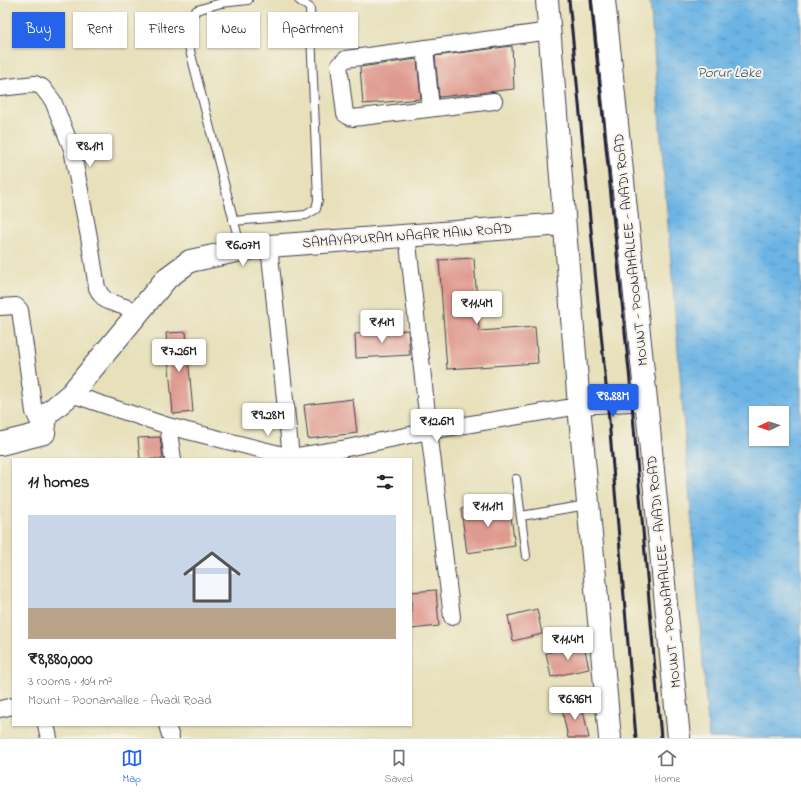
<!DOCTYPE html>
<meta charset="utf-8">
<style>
:root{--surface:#fff;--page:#f6f6f6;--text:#222;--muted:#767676;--line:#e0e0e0;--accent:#2563eb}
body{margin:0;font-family:"Indie Flower",sans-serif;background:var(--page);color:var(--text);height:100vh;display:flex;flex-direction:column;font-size:15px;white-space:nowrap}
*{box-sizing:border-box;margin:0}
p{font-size:13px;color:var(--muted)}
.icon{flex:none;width:22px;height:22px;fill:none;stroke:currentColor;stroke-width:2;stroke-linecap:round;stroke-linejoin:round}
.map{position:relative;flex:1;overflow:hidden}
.details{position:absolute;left:12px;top:458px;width:400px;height:268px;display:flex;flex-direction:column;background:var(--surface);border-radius:0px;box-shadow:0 1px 3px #0004}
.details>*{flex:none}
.hud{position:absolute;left:12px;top:12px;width:400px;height:36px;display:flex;gap:8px}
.needle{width:26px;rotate:266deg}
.tools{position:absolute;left:749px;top:406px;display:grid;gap:8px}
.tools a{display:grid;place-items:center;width:40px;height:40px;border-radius:0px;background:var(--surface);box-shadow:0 1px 3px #0004;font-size:20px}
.price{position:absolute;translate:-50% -34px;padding:0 9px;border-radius:4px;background:#fff;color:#222;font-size:13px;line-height:26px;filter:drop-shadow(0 1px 2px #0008)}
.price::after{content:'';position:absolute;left:50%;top:24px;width:12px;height:9px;margin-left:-6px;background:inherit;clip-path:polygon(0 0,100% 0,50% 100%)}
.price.on{background:var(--accent);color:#fff}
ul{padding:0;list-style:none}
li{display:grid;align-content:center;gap:8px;height:212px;padding:0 16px}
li+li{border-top:1px solid var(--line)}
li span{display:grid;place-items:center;height:124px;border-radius:0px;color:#555}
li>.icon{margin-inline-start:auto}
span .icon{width:72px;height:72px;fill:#fffc;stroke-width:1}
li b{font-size:17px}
h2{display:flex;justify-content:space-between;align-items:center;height:48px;padding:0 16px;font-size:17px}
.tag{padding:0 14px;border-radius:0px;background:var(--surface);box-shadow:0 1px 3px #0004;font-size:14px;line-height:36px}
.tag.on{background:var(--accent);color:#fff}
.tabs{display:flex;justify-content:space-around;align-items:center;height:56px;border-top:1px solid var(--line);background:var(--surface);font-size:11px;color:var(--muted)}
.tabs a{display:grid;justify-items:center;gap:2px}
.tabs .on{color:var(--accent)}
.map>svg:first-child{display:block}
.water{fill:url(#water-ripples);stroke:#476b90;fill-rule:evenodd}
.building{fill:#df9a8f}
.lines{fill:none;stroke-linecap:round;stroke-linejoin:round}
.lane-casing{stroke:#403e4e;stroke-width:10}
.street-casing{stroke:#403e4e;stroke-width:18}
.secondary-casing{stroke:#403e4e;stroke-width:24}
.primary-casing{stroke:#403e4e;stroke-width:24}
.lane{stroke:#fff;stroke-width:8}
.street{stroke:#fff;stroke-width:16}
.secondary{stroke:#fff;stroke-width:22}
.primary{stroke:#fff;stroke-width:22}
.rail{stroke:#22223b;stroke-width:3}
.labels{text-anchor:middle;stroke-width:4;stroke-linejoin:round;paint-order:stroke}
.street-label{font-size:14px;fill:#22223b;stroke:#f7f3e8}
.water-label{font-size:15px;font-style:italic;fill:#3c5576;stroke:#f7f3e8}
</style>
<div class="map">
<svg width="801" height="738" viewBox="0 0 801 738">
<defs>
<pattern id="water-ripples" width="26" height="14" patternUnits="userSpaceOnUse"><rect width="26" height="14" fill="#6cb4e4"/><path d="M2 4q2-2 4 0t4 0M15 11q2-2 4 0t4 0" fill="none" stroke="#5892ba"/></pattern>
</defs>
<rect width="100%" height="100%" fill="#f7f3e8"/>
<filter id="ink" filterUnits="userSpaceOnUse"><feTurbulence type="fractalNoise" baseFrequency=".025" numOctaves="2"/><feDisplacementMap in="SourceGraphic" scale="8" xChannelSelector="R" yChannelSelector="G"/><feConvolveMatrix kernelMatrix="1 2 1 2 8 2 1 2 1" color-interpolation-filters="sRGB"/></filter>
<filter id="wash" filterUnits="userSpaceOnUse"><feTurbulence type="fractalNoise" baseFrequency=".012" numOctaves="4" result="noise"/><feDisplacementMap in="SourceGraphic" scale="16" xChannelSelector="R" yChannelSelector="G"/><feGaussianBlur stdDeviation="0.9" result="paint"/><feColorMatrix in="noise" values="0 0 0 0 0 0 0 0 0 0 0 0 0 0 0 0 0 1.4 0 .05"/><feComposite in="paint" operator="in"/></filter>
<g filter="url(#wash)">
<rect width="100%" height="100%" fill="#e7e0ba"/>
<path class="water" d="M 650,0 L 801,0 L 801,738 L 709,738 ZM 756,413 L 782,413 L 782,439 L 756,439 Z"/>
<g id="blocks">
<path class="building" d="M 512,46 L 514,89 L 439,97 L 435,56 Z
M 417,59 L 421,99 L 363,104 L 360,67 Z
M 474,258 L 479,331 L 535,327 L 538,363 L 447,369 L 439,260 Z
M 408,330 L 410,355 L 356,358 L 355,334 Z
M 186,332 L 193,412 L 173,414 L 166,333 Z
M 353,399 L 357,433 L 308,439 L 304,405 Z
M 160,437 L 163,459 L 140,459 L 138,438 Z
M 509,502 L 515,546 L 467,553 L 461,509 Z
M 436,590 L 439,626 L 411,629 L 411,592 Z
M 537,609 L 542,634 L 513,641 L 508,616 Z
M 584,645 L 589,669 L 551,677 L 546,653 Z
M 581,701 L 589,738 L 568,738 L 561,705 Z"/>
</g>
</g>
<g filter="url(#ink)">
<use href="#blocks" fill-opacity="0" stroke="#403e4e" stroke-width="1"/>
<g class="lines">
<g class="lane-casing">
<path id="lane" d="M 233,221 L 306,215 L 316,209 L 318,200 L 310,8 L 299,0
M 241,249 L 188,43 L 188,19 L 197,10 L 221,3 L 248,0
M 516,479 L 526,556
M 521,516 L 587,505"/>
</g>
<g class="street-casing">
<path id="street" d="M 425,48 L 431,108
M 0,88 L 35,84 L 42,87 L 53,101 L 72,149 L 89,237 L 97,288 L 101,295 L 107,301 L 140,312
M 494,101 L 353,118 C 350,117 348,117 345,114 L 339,65 L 346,59 L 550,31
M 407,235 L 429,431 L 452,617
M 0,307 L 16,306 L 20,310 L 34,412 L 44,433
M 71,394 L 168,426 L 291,457 L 269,246
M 168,426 L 173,459
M 291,457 L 342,449 L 429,431 L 579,406 L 646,402
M 0,709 L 13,706
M 46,725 L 49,738
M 167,725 L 171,738"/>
</g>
<g class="secondary-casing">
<path id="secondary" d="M 0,444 L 44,433 L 46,415 L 71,394 L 167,278 L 190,261 L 241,250 L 269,246 L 564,224"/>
</g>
<g class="primary-casing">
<path id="primary" d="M 547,0 L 579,406 L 610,738
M 604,0 L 648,419 L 679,738"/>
</g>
<use href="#lane" class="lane"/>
<use href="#street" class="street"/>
<use href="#secondary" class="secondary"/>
<use href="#primary" class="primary"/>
<path class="rail" d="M 569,0 L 606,385 L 636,738
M 591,0 L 630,381 L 661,738"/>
</g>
</g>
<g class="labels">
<g class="street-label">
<text transform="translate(407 235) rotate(-4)" y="5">SAMAYAPURAM NAGAR MAIN ROAD</text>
<text transform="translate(630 250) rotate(-96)" y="5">MOUNT - POONAMALLEE - AVADI ROAD</text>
<text transform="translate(663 572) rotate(-96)" y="5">MOUNT - POONAMALLEE - AVADI ROAD</text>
</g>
<g class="water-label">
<text x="729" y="77">Porur Lake</text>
</g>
</g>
</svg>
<div class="tools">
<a><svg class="needle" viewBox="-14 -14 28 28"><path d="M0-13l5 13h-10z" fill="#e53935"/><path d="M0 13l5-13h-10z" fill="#767676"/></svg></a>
</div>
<b class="price" style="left:90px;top:168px">₹8.1M</b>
<b class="price" style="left:243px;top:267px">₹6.07M</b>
<b class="price" style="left:477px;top:325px">₹11.4M</b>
<b class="price" style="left:382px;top:344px">₹14M</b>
<b class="price" style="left:179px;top:373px">₹7.26M</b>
<b class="price on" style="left:613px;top:418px">₹8.88M</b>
<b class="price" style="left:268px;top:437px">₹9.28M</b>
<b class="price" style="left:437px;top:443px">₹12.6M</b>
<b class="price" style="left:488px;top:528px">₹11.1M</b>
<b class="price" style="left:568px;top:661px">₹11.4M</b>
<b class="price" style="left:575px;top:721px">₹6.96M</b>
<div class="hud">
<a class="tag on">Buy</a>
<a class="tag">Rent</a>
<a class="tag">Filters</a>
<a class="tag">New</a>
<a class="tag">Apartment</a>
</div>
<section class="details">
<h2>11 homes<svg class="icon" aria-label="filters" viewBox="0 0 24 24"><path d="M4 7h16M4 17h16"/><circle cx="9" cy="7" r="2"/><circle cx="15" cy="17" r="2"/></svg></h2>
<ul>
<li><span style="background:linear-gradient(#c9d6e8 75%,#b9a48a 0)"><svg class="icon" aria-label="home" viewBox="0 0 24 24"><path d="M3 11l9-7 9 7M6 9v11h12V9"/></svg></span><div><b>₹8,880,000</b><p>3 rooms · 104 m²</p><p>Mount - Poonamallee - Avadi Road</p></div></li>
</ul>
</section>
</div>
<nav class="tabs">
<a class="on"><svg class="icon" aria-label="map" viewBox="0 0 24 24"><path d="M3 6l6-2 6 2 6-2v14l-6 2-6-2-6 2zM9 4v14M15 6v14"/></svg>Map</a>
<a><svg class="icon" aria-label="saved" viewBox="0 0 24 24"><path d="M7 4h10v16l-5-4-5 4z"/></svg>Saved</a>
<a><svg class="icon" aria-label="home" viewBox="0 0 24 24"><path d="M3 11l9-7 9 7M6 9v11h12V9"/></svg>Home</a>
</nav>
